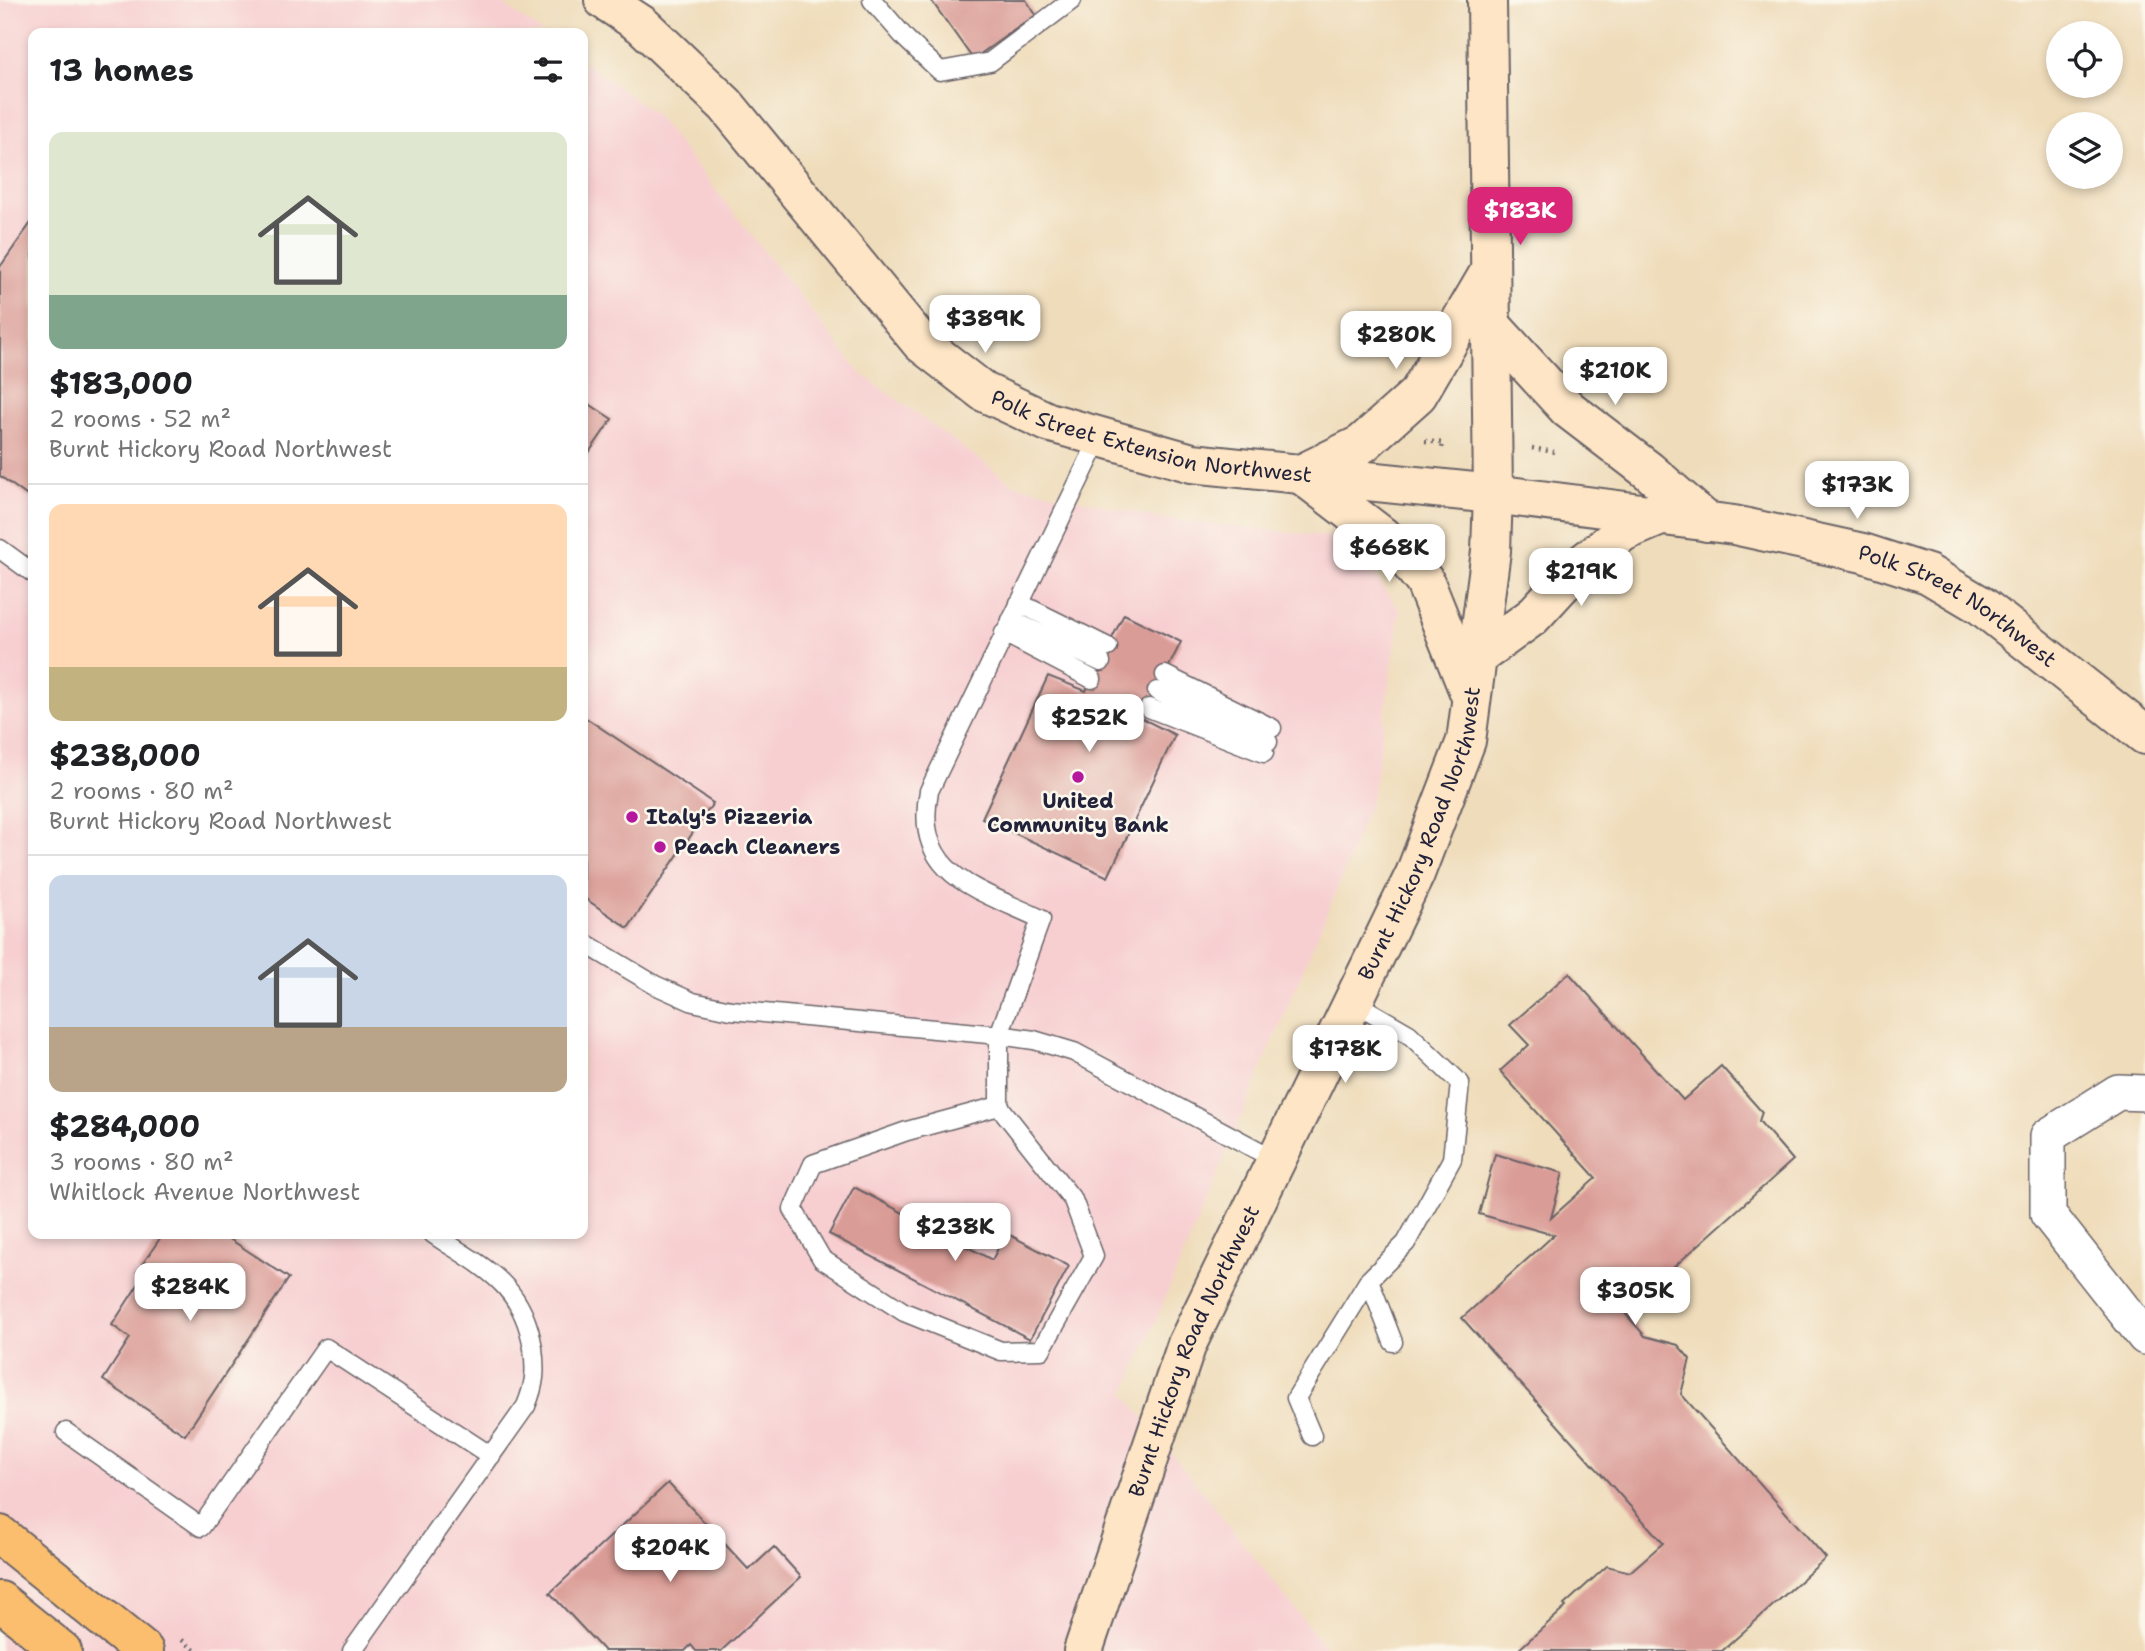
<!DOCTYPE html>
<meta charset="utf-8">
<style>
:root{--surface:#fff;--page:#f6f6f6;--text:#202124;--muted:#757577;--line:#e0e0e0;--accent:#db2777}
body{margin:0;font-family:"Shantell Sans",sans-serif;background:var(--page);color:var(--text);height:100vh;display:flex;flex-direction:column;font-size:26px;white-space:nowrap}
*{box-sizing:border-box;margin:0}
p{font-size:23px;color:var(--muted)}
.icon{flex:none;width:38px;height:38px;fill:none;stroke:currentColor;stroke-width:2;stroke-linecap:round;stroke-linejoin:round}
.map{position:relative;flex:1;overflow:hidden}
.panel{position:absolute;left:28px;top:28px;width:560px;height:1211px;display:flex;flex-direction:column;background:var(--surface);border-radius:14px;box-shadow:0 4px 10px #0003}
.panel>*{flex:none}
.buttons{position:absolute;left:2046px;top:21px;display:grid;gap:14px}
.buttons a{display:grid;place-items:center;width:77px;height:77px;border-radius:50%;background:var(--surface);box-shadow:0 4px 10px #0003;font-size:35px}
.price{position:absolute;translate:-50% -60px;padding:0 16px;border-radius:14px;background:#fff;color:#222;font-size:23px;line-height:46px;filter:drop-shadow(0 2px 4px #0008)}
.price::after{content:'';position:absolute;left:50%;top:42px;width:21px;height:16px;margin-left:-10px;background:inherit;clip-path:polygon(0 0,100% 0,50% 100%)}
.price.selected{background:var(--accent);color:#fff}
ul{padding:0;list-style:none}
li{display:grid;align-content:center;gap:14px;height:371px;padding:0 21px}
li+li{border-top:2px solid var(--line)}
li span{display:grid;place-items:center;height:217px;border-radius:14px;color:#555}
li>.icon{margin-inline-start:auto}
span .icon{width:126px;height:126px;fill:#fffc;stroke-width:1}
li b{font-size:30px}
h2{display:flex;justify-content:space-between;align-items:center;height:84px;padding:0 21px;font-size:30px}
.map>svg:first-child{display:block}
.built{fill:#f7cfd1}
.building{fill:#da9c96}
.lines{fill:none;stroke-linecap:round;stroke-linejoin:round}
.lane-casing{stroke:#6a6367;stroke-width:21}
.street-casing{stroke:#6a6367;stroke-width:38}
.secondary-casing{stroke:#6a6367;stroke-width:42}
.highway-casing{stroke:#6a6367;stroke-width:42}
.path{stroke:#6a6367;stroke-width:4.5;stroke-dasharray:2 5;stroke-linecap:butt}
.lane{stroke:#fff;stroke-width:18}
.street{stroke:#fff;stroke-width:35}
.secondary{stroke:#fde5c5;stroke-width:38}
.highway{stroke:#fbbe6e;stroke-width:38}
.poi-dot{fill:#b5179e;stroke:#fbf7ec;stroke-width:2.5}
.labels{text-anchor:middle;stroke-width:5;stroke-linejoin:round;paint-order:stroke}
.street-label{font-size:21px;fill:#22223b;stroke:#fbf7ec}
.poi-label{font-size:21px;font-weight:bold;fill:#22223b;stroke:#fbf7ec;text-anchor:start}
</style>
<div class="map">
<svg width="2145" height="1651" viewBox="0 0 2145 1651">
<rect width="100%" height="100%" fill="#fbf7ec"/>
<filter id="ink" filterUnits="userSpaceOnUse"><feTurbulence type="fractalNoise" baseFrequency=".0143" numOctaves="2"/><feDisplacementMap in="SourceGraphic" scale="14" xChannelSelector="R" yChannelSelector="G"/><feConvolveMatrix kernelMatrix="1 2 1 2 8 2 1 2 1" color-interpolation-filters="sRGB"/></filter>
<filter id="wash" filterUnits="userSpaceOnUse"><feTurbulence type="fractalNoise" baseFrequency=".00686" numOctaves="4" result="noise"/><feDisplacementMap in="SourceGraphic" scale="28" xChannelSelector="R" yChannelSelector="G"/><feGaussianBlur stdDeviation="1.57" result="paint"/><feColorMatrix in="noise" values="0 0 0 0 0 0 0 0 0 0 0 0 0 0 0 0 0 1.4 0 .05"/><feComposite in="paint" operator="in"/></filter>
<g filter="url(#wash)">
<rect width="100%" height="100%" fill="#efdcba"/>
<path class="built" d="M 0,0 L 497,0 L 543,33 L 33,33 L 33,1234 L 583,1234 L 583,62 L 656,115 L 860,373 L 1013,484 L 1162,519 L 1348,539 L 1400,611 L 1373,794 L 1343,874 L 1125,1394 L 1328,1651 L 0,1651 Z"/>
<g id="blocks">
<path class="building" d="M 931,0 L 1026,0 L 1036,15 L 973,59 Z
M 33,220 L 33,500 L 0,476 L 0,267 Z
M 583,400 L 612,419 L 583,461 Z
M 1124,614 L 1181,642 L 1143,719 L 1175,735 L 1108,877 L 982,818 L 1048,676 L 1086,691 Z
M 583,716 L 713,803 L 628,928 L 583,897 Z
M 1569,973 L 1683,1100 L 1721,1066 L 1762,1112 L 1759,1121 L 1793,1160 L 1624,1312 L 1645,1336 L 1678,1345 L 1690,1359 L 1681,1394 L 1826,1558 L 1722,1651 L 1517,1651 L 1566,1607 L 1564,1605 L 1607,1566 L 1630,1572 L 1663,1543 L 1462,1318 L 1554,1235 L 1479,1214 L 1495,1154 L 1563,1173 L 1551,1218 L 1596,1178 L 1500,1071 L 1529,1045 L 1510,1025 Z
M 854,1187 L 992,1260 L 1006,1233 L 1069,1266 L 1030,1339 L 829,1234 Z
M 163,1234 L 222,1234 L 289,1278 L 185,1435 L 103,1380 L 130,1338 L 112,1325 L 145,1274 L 137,1272 Z
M 668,1483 L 749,1570 L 774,1547 L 801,1577 L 721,1651 L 696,1651 L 691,1645 L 685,1651 L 604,1651 L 550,1593 Z"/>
</g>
</g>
<g filter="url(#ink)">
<use href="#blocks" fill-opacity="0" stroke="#6a6367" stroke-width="2"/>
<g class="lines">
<g class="lane-casing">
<path id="lane" d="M 872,0 L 906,39 L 940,71 L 990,62 L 1072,0
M 0,549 L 33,573
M 1019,603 L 1108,647
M 1011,620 L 1101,662
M 1004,633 L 1092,679
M 1165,675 L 1272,728
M 1157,691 L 1268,742
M 1149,708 L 1264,753
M 583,942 L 655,985 L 693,1002 L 731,1010 L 999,1035 L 1034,1040 L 1074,1052 L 1276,1160
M 999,1106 L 907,1131 L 813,1164 L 793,1209 L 822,1259 L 904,1312 L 1001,1351 L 1041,1350 L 1094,1256 L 1073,1200 L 999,1106 L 999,1035 L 1041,919 C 979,889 912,876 929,791 L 1100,437
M 1369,1280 L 1393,1342
M 66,1432 L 201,1527 L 326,1348 L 491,1456
M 1312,1436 L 1296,1398 L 1369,1280 L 1406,1243 L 1452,1159 L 1460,1083 L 1409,1034 L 1352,1001
M 352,1651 L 526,1406 C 535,1384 536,1372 533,1348 C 522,1282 483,1268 433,1234"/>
</g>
<g class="street-casing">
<path id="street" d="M 2145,1093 L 2118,1092 L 2048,1136 L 2048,1214 L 2145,1337"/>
</g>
<g class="secondary-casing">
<g id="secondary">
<path id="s1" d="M 604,0 L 642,25 L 726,105 L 921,343 L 984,392 L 1048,422 L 1192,463 L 1493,494 L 1734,525 L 1863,553 L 1928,574 L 1982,606 L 2145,735"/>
<path d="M 1491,325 L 1568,409 L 1649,471 L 1707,522"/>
<path d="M 1477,657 L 1532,617 L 1577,568 L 1623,532 L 1661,516"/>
<path d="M 1471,697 L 1425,582 L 1400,550 L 1301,474 L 1362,444 L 1418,394 L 1490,271"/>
<path id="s2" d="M 1083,1651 L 1187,1344 L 1415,874 L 1466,741 L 1491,551 L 1493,494 L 1487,0"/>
</g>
</g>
<g class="highway-casing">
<path id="highway" d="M 0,1535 L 144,1651
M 0,1601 L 62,1651"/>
</g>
<path class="path" d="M 1425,441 L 1443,443 L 1442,448
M 1532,448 L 1554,452
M 182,1640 L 196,1651"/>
<use href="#lane" class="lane"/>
<use href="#street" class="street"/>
<use href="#secondary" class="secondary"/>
<use href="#highway" class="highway"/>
</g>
</g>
<g class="poi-dot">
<circle cx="1078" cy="777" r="7"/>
<circle cx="632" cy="817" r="7"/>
<circle cx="660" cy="847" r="7"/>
</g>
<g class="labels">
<g class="street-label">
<text dy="7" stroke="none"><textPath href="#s1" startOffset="724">Polk Street Extension Northwest</textPath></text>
<text dy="7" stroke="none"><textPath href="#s1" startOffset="1556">Polk Street Northwest</textPath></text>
<text dy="7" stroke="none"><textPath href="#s2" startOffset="887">Burnt Hickory Road Northwest</textPath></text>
<text dy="7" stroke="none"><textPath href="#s2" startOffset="320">Burnt Hickory Road Northwest</textPath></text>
</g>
<g class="poi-label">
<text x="1078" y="808" text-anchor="middle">United<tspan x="1078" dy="24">Community Bank</tspan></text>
<text x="646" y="824">Italy's Pizzeria</text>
<text x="674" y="854">Peach Cleaners</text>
</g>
</g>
</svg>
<div class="buttons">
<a><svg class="icon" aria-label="locate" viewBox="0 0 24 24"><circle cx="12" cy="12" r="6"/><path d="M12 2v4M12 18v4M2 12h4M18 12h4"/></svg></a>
<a><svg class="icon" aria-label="layers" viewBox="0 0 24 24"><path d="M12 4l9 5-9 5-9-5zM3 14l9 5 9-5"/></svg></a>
</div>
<b class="price selected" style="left:1520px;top:247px">$183K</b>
<b class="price" style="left:985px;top:355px">$389K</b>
<b class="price" style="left:1396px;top:371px">$280K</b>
<b class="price" style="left:1615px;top:407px">$210K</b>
<b class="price" style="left:1857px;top:521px">$173K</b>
<b class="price" style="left:1389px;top:584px">$668K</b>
<b class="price" style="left:1581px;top:608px">$219K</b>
<b class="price" style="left:1089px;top:754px">$252K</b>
<b class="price" style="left:1345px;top:1085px">$178K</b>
<b class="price" style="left:955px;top:1263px">$238K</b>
<b class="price" style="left:190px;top:1323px">$284K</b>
<b class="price" style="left:1635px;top:1327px">$305K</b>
<b class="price" style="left:670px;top:1584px">$204K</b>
<section class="panel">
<h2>13 homes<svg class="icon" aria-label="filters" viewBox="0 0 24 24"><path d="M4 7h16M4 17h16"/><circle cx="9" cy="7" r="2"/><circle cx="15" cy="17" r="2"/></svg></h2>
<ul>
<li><span style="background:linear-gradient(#dfe7d0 75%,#7fa58c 0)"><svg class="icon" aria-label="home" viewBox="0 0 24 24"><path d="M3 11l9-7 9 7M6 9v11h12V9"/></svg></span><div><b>$183,000</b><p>2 rooms · 52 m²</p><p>Burnt Hickory Road Northwest</p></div></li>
<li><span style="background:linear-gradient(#ffd9b3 75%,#c2b280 0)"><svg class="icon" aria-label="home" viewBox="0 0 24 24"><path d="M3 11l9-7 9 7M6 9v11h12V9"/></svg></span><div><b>$238,000</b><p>2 rooms · 80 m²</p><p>Burnt Hickory Road Northwest</p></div></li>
<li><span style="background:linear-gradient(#c9d6e8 70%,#b9a48a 0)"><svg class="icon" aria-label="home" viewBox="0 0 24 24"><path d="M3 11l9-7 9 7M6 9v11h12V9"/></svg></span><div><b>$284,000</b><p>3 rooms · 80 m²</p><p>Whitlock Avenue Northwest</p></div></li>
</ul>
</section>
</div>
